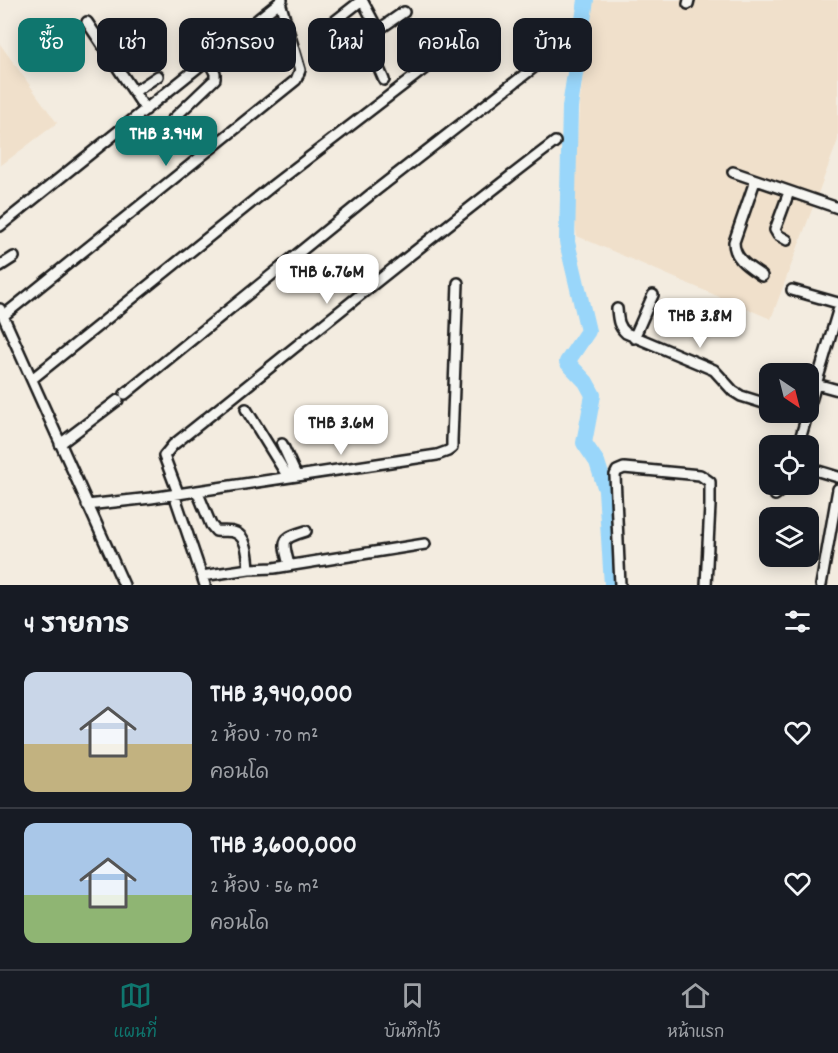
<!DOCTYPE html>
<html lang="th">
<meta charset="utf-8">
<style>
:root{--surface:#171b24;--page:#242831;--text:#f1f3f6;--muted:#9ea1a6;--line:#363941;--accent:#0f766e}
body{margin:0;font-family:Dekko,"Playpen Sans Thai",sans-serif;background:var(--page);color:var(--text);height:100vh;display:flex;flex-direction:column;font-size:22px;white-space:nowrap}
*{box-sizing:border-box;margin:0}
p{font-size:20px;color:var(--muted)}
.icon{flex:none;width:33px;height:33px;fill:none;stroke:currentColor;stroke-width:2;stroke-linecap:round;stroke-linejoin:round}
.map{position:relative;height:585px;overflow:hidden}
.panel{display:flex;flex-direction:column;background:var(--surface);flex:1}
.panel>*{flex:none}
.hud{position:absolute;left:18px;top:18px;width:802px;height:54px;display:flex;gap:12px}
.needle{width:39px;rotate:145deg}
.tools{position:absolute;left:759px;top:363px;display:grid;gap:12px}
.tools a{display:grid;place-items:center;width:60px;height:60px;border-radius:12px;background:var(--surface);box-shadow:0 3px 15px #0003;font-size:30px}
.price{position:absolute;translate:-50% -51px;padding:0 14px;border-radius:12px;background:#fff;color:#222;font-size:20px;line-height:39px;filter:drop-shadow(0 2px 3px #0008)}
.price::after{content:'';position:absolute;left:50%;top:36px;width:18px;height:14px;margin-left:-9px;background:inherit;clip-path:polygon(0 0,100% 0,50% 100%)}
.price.active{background:var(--accent);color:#fff}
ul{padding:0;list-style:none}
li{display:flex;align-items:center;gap:18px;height:150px;padding:0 24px}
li+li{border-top:2px solid var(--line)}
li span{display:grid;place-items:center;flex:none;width:168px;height:120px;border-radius:12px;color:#555}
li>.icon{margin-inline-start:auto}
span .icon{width:72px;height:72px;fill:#fffc;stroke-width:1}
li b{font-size:26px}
h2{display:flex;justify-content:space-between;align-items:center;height:72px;padding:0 24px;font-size:26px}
.chip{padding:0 21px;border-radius:12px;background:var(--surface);box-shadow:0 3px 15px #0003;font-size:21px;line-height:54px}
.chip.active{background:var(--accent);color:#fff}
.tabs{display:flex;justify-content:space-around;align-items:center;height:84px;border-top:2px solid var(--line);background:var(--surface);font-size:16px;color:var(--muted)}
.tabs a{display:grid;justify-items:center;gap:3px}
.tabs .active{color:var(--accent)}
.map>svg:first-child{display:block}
.built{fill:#f0e0cb}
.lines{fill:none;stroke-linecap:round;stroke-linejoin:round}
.river{stroke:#99d6fa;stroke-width:16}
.minor-casing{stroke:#1c1c1c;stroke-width:14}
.minor{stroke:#f6f6f2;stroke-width:9}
</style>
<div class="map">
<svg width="838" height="585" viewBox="0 0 838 585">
<rect width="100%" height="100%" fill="#f3ece0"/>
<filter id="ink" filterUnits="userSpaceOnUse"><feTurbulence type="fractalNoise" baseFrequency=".0167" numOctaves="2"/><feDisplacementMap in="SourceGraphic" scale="12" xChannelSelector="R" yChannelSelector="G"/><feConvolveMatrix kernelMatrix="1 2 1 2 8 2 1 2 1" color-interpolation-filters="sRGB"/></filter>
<g filter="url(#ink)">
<path class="built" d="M 591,0 L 838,0 L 838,140 L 771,319 L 577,236 L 572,202 L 580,100 Z
M 0,44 L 57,123 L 0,166 Z"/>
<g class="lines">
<path class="river" d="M 586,0 L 570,107 L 567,242 L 588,331 L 567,362 L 586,382 L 593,395 L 584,443 L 597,462 L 606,490 L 612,585"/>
<g class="minor-casing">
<path id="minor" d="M 362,0 L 378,30 C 369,49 376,62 384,80
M 688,4 L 689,0
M 87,22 L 146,110
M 326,28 L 362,0
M 378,30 L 404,12
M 134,92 L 158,76
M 171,121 L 215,79 L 215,73 L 208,60
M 733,172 L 838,208
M 755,181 L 734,242 C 734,259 749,267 762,276
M 0,226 L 282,0
M 787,240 L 778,235 L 775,230 L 789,192
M 287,263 L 301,284
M 0,266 L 14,257
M 792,290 L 838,303
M 0,309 L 124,585
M 617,309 C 618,319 618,326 626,333 L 714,370 L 733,391 L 741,396 L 770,405
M 3,316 L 296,80 L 300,70 L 280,2
M 634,338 L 653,295
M 32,379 L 272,186 L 463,39
M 816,384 L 838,390
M 125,394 L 370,195 L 551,54
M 246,409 L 288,477
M 808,411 L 838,311
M 795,412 L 807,416
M 60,444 L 118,400
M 282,444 L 296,475
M 798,446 L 808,412
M 808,468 L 838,477
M 197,491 L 211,525 L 216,531 C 223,532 230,530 236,533 C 248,538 248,558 249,569
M 178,493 L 164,456 L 173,445 C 300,344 426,240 555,142
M 174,494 L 205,585
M 775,495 L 782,490 L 784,484
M 87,505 L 151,498 L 437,455 L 448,451 L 452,448 L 452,440 L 458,283
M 289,565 C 283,540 280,539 306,531
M 202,576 L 249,569 L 274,568 L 425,544
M 620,585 L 615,475 L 617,471 L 624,468 L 700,475 L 710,482 L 710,505 L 706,585
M 821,585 L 838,489"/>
</g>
<use href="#minor" class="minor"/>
</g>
</g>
</svg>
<div class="tools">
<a><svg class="needle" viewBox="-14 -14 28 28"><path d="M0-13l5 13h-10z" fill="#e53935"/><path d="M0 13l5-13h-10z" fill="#9ea1a6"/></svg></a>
<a><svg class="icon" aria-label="locate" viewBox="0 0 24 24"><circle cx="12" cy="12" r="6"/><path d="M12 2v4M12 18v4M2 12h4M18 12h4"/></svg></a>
<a><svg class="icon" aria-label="layers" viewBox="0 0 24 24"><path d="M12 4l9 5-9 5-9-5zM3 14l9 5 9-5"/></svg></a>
</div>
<b class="price active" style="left:166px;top:167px">THB 3.94M</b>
<b class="price" style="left:327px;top:305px">THB 6.76M</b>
<b class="price" style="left:700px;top:349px">THB 3.8M</b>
<b class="price" style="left:341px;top:456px">THB 3.6M</b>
<div class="hud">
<a class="chip active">ซื้อ</a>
<a class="chip">เช่า</a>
<a class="chip">ตัวกรอง</a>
<a class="chip">ใหม่</a>
<a class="chip">คอนโด</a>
<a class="chip">บ้าน</a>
</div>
</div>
<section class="panel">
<h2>4 รายการ<svg class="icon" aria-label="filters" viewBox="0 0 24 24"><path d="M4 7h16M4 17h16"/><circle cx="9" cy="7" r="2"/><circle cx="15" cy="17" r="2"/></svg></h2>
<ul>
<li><span style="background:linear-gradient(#c9d6e8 60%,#c2b280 0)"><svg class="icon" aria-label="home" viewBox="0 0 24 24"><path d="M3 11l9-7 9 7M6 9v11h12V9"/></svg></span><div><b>THB 3,940,000</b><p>2 ห้อง · 70 m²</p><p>คอนโด</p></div><svg class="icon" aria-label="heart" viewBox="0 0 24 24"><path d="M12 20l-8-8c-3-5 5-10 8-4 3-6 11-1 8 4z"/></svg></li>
<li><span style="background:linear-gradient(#a9c7e8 60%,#8fb573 0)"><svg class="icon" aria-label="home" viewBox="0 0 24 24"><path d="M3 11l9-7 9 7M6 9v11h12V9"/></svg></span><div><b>THB 3,600,000</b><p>2 ห้อง · 56 m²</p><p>คอนโด</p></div><svg class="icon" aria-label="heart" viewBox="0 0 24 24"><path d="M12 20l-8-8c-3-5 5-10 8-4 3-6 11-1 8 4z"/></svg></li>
</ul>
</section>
<nav class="tabs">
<a class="active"><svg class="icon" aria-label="map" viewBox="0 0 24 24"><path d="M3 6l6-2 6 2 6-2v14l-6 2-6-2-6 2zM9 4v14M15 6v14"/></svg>แผนที่</a>
<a><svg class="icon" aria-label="saved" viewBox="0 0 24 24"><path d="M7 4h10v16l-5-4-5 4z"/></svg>บันทึกไว้</a>
<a><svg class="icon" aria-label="home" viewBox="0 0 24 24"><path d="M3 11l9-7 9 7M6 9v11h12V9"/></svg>หน้าแรก</a>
</nav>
